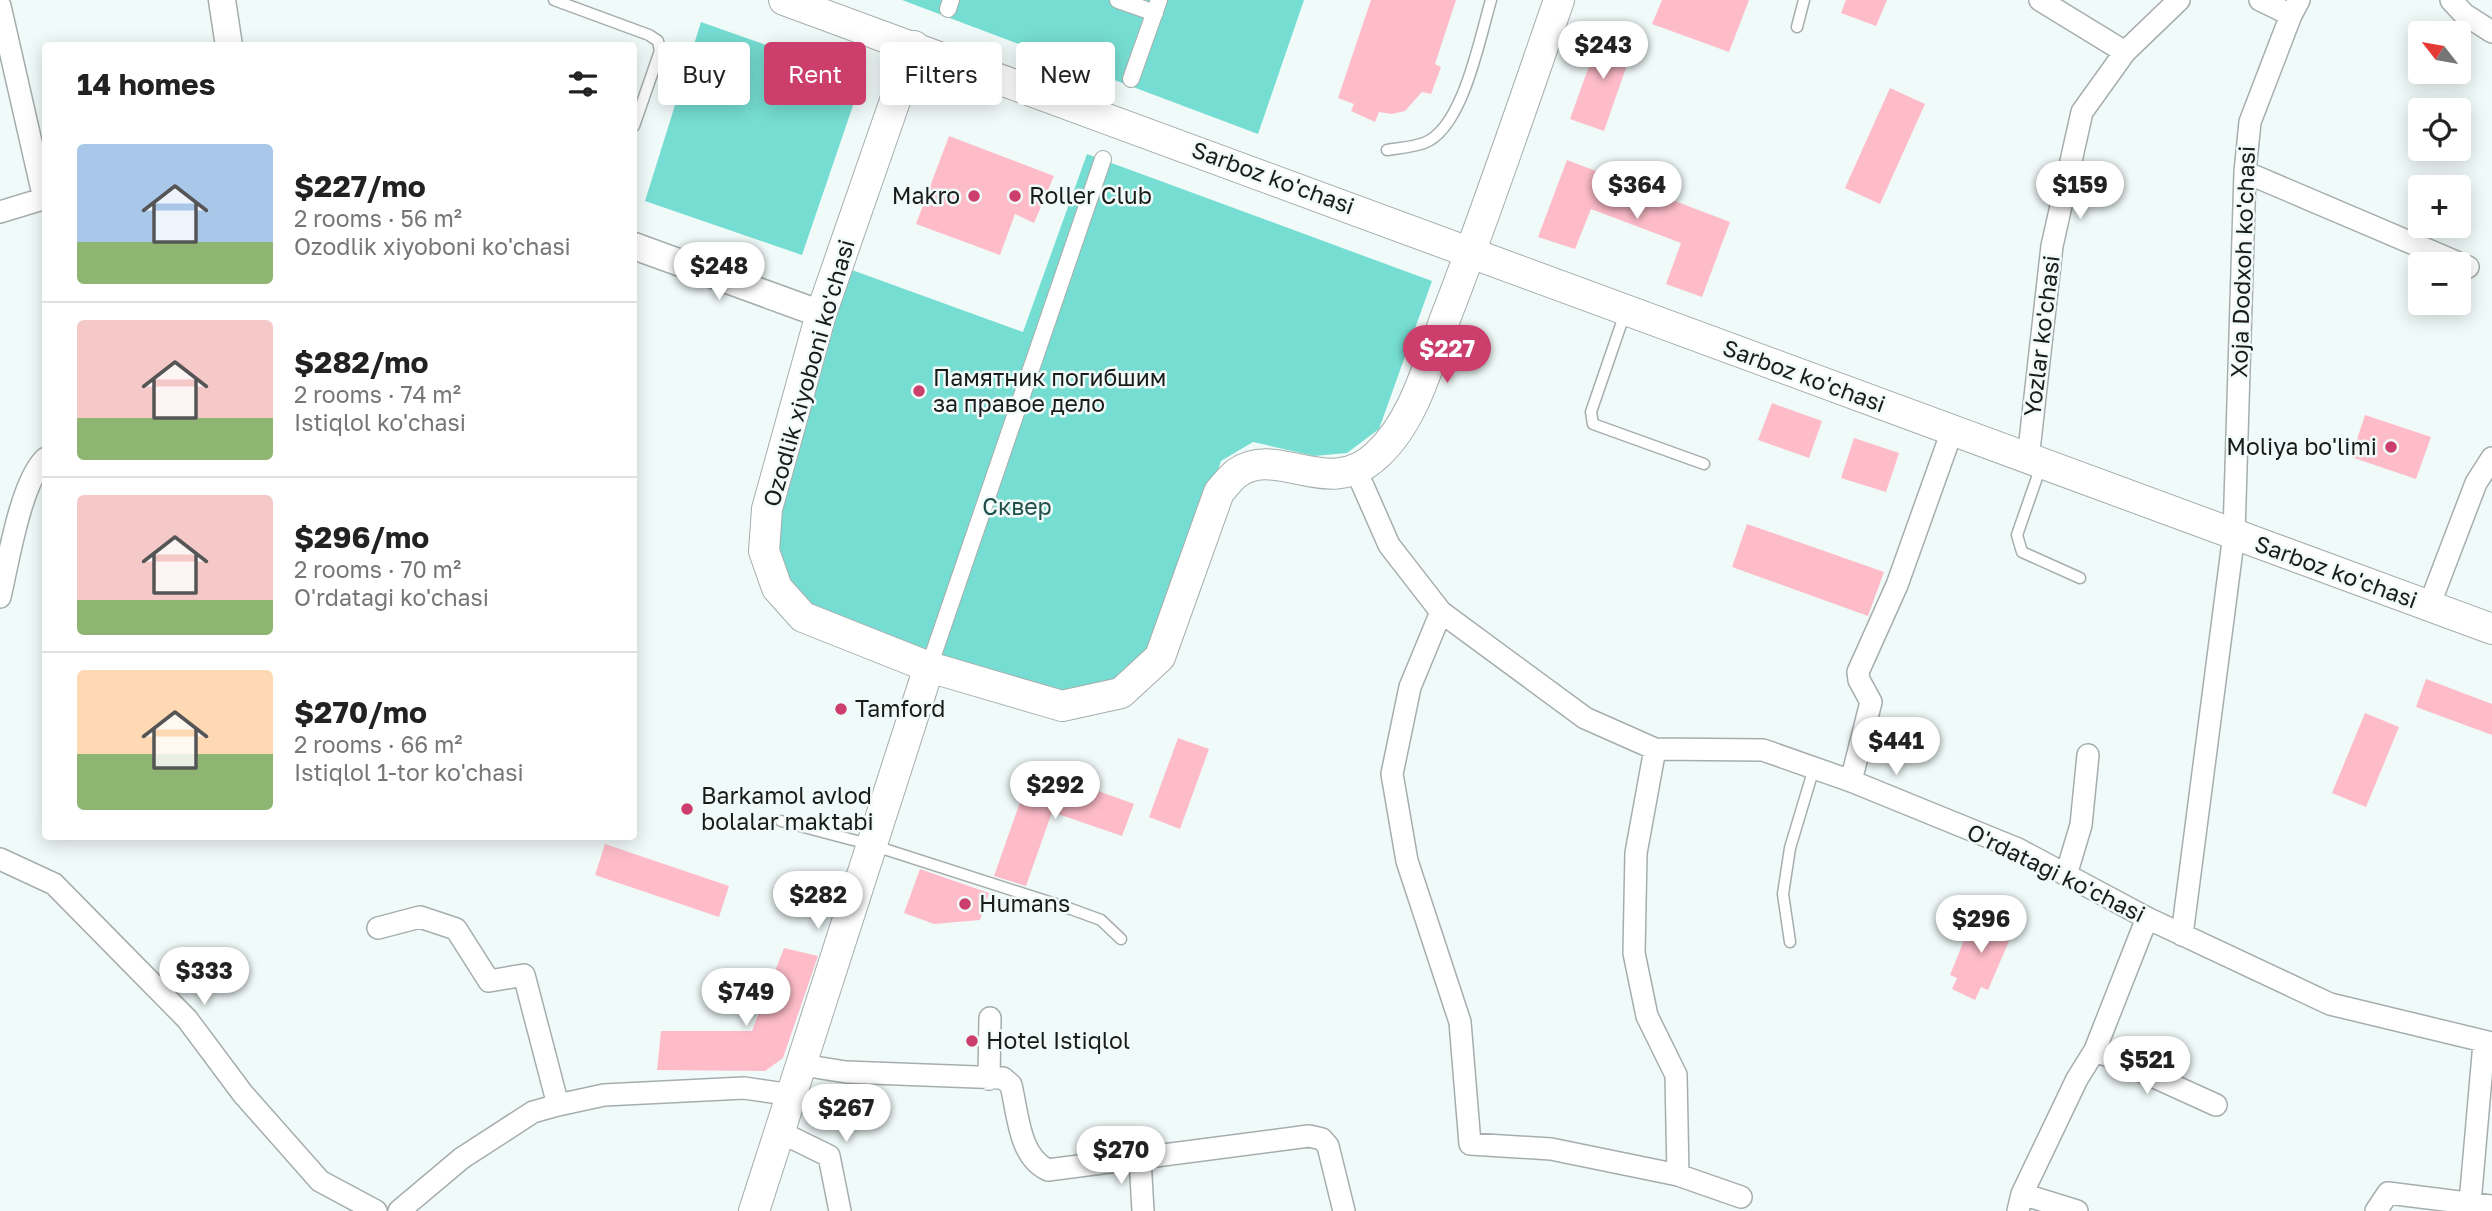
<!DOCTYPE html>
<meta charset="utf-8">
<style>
:root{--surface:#fff;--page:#f6f6f6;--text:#222;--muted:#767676;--line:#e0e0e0;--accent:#cc3e6b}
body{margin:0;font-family:"Golos Text",sans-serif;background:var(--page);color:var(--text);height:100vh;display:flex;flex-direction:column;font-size:26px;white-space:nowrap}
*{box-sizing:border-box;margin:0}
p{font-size:23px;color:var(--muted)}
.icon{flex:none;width:38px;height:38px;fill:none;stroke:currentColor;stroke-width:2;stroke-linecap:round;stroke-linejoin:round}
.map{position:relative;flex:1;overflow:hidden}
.sheet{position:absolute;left:42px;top:42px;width:595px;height:798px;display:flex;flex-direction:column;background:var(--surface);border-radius:7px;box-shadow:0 4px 18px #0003}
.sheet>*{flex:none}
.hud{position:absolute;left:658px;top:42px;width:665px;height:63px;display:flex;gap:14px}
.needle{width:46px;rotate:301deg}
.buttons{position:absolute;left:2408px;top:21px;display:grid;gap:14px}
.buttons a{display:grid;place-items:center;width:63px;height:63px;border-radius:7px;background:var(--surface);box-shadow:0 4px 18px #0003;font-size:35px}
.price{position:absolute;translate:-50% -60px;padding:0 16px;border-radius:24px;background:#fff;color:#222;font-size:23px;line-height:46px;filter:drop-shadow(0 2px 4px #0008)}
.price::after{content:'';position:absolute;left:50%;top:42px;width:21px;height:16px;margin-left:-10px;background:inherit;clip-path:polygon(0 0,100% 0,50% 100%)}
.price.selected{background:var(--accent);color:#fff}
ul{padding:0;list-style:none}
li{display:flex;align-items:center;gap:21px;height:175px;padding:0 35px}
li+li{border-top:2px solid var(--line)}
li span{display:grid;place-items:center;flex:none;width:196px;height:140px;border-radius:7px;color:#555}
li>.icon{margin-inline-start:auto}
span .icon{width:84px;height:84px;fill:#fffc;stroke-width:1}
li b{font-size:30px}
h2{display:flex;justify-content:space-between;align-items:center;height:84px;padding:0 35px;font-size:30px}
.chip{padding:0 24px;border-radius:7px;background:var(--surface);box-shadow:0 4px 18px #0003;font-size:24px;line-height:63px}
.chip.selected{background:var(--accent);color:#fff}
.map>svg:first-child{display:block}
.green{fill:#76ddd2}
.building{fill:#febcc9}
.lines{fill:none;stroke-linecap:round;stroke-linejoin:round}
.service-casing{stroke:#a6aead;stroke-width:13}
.pedestrian-casing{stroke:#a6aead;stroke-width:18}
.minor-casing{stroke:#a6aead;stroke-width:24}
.tertiary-casing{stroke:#a6aead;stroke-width:29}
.secondary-casing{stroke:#a6aead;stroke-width:32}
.service{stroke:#fff;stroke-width:10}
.pedestrian{stroke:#fff;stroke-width:16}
.minor{stroke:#fff;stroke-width:21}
.tertiary{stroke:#fff;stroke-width:26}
.secondary{stroke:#fff;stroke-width:30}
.poi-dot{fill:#cc3e6b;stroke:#f0faf9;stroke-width:2.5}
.labels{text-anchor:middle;stroke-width:5;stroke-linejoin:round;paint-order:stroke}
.street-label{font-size:23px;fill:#191c1b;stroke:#f0faf9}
.poi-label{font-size:23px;fill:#191c1b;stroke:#f0faf9;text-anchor:start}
.park-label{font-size:23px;fill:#204e4a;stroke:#f0faf9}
</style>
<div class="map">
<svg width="2492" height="1211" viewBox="0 0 2492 1211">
<rect width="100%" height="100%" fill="#f0faf9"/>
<path class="green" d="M 902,0 L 1304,0 L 1258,134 Z
M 701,22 L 862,79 L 802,255 L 645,201 Z
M 1087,154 L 1432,281 L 1379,429 L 1347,453 L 1314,456 L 1253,442 L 1221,461 L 1158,646 L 1094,693 L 1021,697 L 809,613 L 776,573 L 773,505 L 852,270 L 1023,332 Z"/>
<path class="building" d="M 1371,0 L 1456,0 L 1435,64 L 1441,67 L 1431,94 L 1422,92 L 1405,111 L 1392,114 L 1379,112 L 1375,122 L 1351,111 L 1354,104 L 1338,98 Z
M 1662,0 L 1749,0 L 1729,52 L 1652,24 Z
M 1846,0 L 1887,0 L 1876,26 L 1841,13 Z
M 1602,30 L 1635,42 L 1604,131 L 1570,119 Z
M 1890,88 L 1925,104 L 1880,204 L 1845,188 Z
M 949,136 L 1054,176 L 1034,223 L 1015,214 L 1000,255 L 916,224 Z
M 1567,160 L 1730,222 L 1702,297 L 1666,284 L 1681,243 L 1591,209 L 1575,249 L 1538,237 Z
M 1772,403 L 1822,421 L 1809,458 L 1758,440 Z
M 2365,415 L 2431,437 L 2416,479 L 2351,457 Z
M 1854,438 L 1899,453 L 1886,492 L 1841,478 Z
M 1747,524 L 1884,572 L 1868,616 L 1732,567 Z
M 2426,679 L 2492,704 L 2492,735 L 2416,707 Z
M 2365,713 L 2399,727 L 2366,807 L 2332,793 Z
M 1178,738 L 1209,749 L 1180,829 L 1149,817 Z
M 1029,777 L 1062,788 L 1065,779 L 1134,804 L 1122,836 L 1052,812 L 1026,886 L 994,876 Z
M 605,844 L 729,886 L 719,917 L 595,875 Z
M 920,869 L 989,893 L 980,920 L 934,924 L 904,913 Z
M 1976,911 L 2015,927 L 1988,990 L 1981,987 L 1975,1000 L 1952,989 L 1957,978 L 1950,975 Z
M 784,948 L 818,956 L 783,1058 L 765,1071 L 657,1070 L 661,1031 L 752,1031 Z"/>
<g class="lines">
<g class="service-casing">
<path id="service" d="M 554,0 L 649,35 L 658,41 L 660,51 L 634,126
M 1797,27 L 1804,0
M 1387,150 C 1399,148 1413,147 1424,143 C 1463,129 1480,37 1491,0
M 1625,313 L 1591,412 L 1593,424 L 1704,464
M 2041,466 L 2017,535 L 2022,552 L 2080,578
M 781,821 L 872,845 L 1071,909 L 1101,920 L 1121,939
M 1790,942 L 1783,894 L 1790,848 L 1814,768"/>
</g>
<g class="pedestrian-casing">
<path id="pedestrian" d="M 1118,0 L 1155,13
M 948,9 L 951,0
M 1131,79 L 1159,0
M 929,667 L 1103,159"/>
</g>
<g class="minor-casing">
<path id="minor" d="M 2040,0 L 2125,52
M 2260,0 L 2291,15
M 2451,0 L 2464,14 L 2492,32
M 0,6 L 44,199
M 2245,172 L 2468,267
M 0,212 L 46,198
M 2028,459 L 2052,246 L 2082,112 L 2125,52 L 2179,0
M 1356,470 L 1389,545 L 1441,612 L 1585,718 L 1655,749 L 1763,750 L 1851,781 L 2018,849 L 2147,918 L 2330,1004 L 2492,1043
M 0,597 C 8,563 21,480 46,458
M 2429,606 L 2476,483 L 2492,458
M 1441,612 L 1410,687 L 1392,774 L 1407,861 L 1460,1022 L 1470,1144 L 1551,1149 L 1678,1175 L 1741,1197
M 1655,749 L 1636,853 L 1634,953 L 1647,1016 L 1676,1075 L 1678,1175
M 1851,781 L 1871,702 L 1859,680 L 1858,672 L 1897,585 L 1952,431
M 0,859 L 54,884 L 187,1019 L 243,1094 L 320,1181 L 376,1211
M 2066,875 L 2081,825 L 2088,755
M 378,928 L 420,917 L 456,929 L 489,981 L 524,975 L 558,1105
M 2182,935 L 2234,534 L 2245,172 L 2250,122 L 2291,15 L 2299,0
M 2095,1050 L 2216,1105
M 802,1065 L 846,1072 L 1003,1078 L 1011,1085 C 1018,1114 1019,1157 1048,1170 L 1309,1136 L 1322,1139 L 1328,1146 L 1344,1211
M 989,1079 L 990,1018
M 780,1132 L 829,1156 L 840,1211
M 1140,1159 L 1143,1211
M 2022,1194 L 2077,1211
M 2470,1203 L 2484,1043
M 399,1211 L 462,1158 L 533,1112 L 558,1105 L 604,1095 L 744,1088 L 792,1095
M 2018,1211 L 2022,1194 L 2077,1079 L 2095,1050 L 2147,918
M 2376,1211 L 2388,1193 L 2492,1206"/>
</g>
<g class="tertiary-casing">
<path id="tertiary" d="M 222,0 L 229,46
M 634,246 L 821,314"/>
</g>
<g class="secondary-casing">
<path id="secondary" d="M 784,0 L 2492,629
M 914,46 L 821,314 L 767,509 L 764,551 L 777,588 L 803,617 L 929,667 L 1062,706 L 1121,693 L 1160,657 L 1219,492 C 1225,486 1230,478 1237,473 C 1278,444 1329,501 1377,455 C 1414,421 1428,365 1445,319 C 1486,214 1522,107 1559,0
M 754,1211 L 929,667"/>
</g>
<use href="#service" class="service"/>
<use href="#pedestrian" class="pedestrian"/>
<use href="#minor" class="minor"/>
<use href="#tertiary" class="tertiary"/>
<use href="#secondary" class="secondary"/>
</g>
<g class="poi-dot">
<circle cx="974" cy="196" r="7"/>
<circle cx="1015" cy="196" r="7"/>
<circle cx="919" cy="391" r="7"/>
<circle cx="2391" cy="447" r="7"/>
<circle cx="841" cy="709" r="7"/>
<circle cx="687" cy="809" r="7"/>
<circle cx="965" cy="904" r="7"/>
<circle cx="972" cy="1041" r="7"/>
</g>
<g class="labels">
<g class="street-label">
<text transform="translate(1273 178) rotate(20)" y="8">Sarboz ko'chasi</text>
<text transform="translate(2243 262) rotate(-88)" y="8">Xoja Dodxoh ko'chasi</text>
<text transform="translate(2042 336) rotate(-83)" y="8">Yozlar ko'chasi</text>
<text transform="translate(809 373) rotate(-74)" y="8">Ozodlik xiyoboni ko'chasi</text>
<text transform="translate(1804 376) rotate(20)" y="8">Sarboz ko'chasi</text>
<text transform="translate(2336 572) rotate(20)" y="8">Sarboz ko'chasi</text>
<text transform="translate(2056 873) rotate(26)" y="8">O'rdatagi ko'chasi</text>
</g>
<g class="poi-label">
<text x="960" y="204" text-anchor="end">Makro</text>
<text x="1029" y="204">Roller Club</text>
<text x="933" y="386">Памятник погибшим<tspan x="933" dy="26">за правое дело</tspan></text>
<text x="2377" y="455" text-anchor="end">Moliya bo'limi</text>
<text x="855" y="717">Tamford</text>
<text x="701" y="804">Barkamol avlod<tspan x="701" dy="26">bolalar maktabi</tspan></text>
<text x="979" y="912">Humans</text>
<text x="986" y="1049">Hotel Istiqlol</text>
</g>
<g class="park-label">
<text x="1017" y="515">Сквер</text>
</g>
</g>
</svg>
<div class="buttons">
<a><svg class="needle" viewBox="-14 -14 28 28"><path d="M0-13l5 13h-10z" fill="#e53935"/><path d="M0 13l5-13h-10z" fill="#767676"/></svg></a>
<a><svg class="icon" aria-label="locate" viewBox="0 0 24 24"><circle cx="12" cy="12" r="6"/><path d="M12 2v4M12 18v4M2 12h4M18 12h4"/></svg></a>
<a>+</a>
<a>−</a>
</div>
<b class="price" style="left:1603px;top:81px">$243</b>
<b class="price" style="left:1637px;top:221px">$364</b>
<b class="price" style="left:2080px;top:221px">$159</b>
<b class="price" style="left:719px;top:302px">$248</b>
<b class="price selected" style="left:1447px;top:385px">$227</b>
<b class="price" style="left:1896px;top:777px">$441</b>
<b class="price" style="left:1055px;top:821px">$292</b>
<b class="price" style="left:818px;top:931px">$282</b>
<b class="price" style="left:1981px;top:955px">$296</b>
<b class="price" style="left:204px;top:1007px">$333</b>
<b class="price" style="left:746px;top:1028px">$749</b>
<b class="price" style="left:2147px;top:1096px">$521</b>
<b class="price" style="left:846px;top:1144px">$267</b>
<b class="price" style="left:1121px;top:1186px">$270</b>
<div class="hud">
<a class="chip">Buy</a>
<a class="chip selected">Rent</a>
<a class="chip">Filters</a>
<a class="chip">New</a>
</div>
<section class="sheet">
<h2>14 homes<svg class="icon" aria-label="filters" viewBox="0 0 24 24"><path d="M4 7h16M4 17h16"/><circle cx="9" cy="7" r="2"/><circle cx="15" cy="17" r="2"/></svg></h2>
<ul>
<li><span style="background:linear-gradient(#a9c7e8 70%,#8fb573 0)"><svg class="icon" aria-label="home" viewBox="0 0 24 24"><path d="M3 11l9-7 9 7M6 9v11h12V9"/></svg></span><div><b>$227/mo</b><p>2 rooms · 56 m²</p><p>Ozodlik xiyoboni ko'chasi</p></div></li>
<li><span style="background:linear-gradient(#f6c9c9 70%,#8fb573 0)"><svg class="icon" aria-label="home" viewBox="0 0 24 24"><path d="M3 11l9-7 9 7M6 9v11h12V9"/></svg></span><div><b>$282/mo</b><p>2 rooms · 74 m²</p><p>Istiqlol ko'chasi</p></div></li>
<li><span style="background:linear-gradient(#f6c9c9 75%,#8fb573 0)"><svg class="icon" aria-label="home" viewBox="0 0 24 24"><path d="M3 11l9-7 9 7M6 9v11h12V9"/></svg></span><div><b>$296/mo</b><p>2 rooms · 70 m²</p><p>O'rdatagi ko'chasi</p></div></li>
<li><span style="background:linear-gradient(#ffd9b3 60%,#8fb573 0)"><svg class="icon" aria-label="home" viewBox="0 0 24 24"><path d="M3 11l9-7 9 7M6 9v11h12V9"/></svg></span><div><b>$270/mo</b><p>2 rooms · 66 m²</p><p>Istiqlol 1-tor ko'chasi</p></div></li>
</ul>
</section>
</div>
